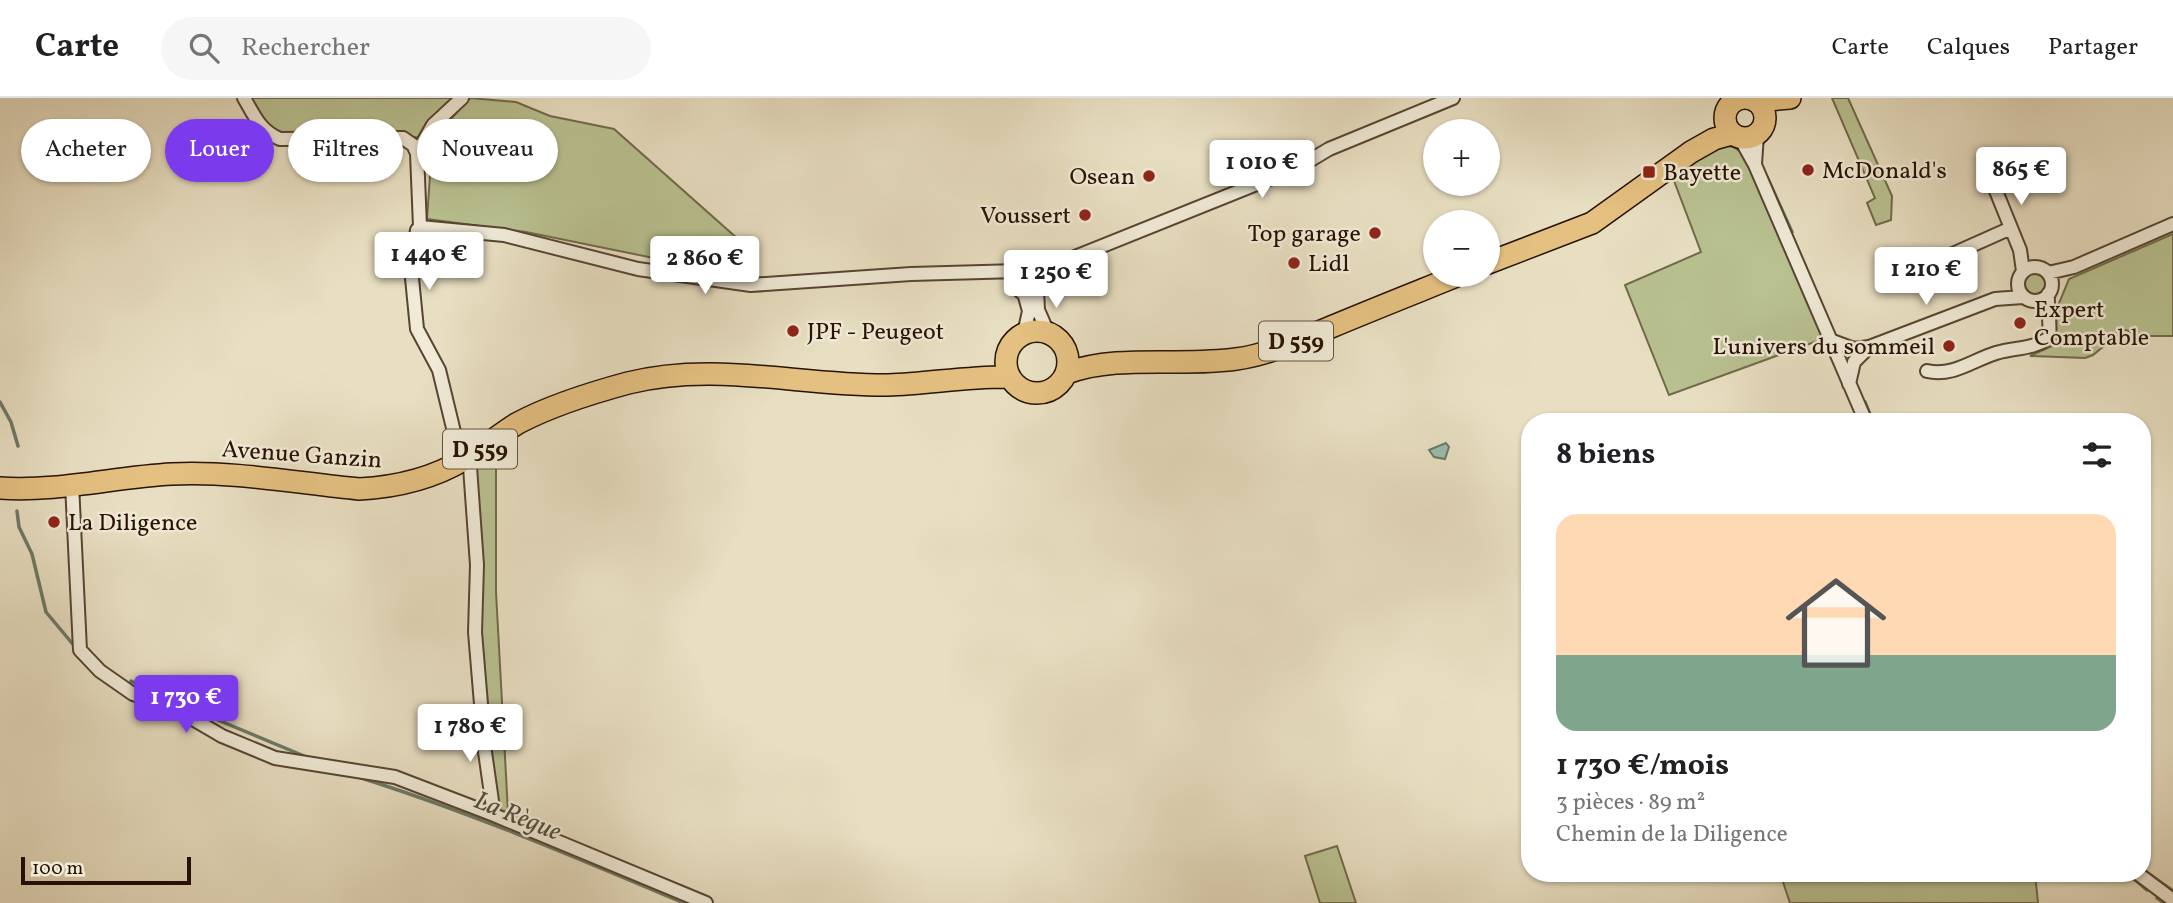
<!DOCTYPE html>
<html lang="fr">
<meta charset="utf-8">
<style>
:root{--surface:#fff;--page:#f6f6f6;--text:#202124;--muted:#757577;--line:#e0e0e0;--accent:#7c3aed}
body{margin:0;font-family:Vollkorn,serif;background:var(--page);color:var(--text);height:100vh;display:flex;flex-direction:column;font-size:26px;white-space:nowrap}
*{box-sizing:border-box;margin:0}
p{font-size:23px;color:var(--muted)}
.icon{flex:none;width:38px;height:38px;fill:none;stroke:currentColor;stroke-width:2;stroke-linecap:round;stroke-linejoin:round}
.map{position:relative;flex:1;overflow:hidden}
.drawer{position:absolute;left:1521px;top:315px;width:630px;height:469px;display:flex;flex-direction:column;background:var(--surface);border-radius:28px;box-shadow:0 2px 5px #0004}
.drawer>*{flex:none}
.hud{position:absolute;left:21px;top:21px;width:665px;height:63px;display:flex;gap:14px}
.buttons{position:absolute;left:1423px;top:21px;display:grid;gap:14px}
.buttons a{display:grid;place-items:center;width:77px;height:77px;border-radius:50%;background:var(--surface);box-shadow:0 2px 5px #0004;font-size:35px}
.scale{position:absolute;left:21px;bottom:18px;width:170px;box-sizing:border-box;padding-left:7px;border:4px solid #271201;border-top:0;font-size:19px;line-height:24px;white-space:nowrap;color:#271201;-webkit-text-stroke:5px #f0ead7;paint-order:stroke}
.price{position:absolute;translate:-50% -60px;padding:0 16px;border-radius:7px;background:#fff;color:#222;font-size:23px;line-height:46px;filter:drop-shadow(0 2px 4px #0008)}
.price::after{content:'';position:absolute;left:50%;top:42px;width:21px;height:16px;margin-left:-10px;background:inherit;clip-path:polygon(0 0,100% 0,50% 100%)}
.price.selected{background:var(--accent);color:#fff}
ul{padding:0;list-style:none}
li{display:grid;align-content:center;gap:14px;height:371px;padding:0 35px}
li span{display:grid;place-items:center;height:217px;border-radius:21px;color:#555}
li>.icon{margin-inline-start:auto}
span .icon{width:126px;height:126px;fill:#fffc;stroke-width:1}
li b{font-size:30px}
h2{display:flex;justify-content:space-between;align-items:center;height:84px;padding:0 35px;font-size:30px}
.pill{padding:0 24px;border-radius:32px;background:var(--surface);box-shadow:0 2px 5px #0004;font-size:24px;line-height:63px}
.pill.selected{background:var(--accent);color:#fff}
header{display:flex;align-items:center;gap:42px;box-sizing:border-box;height:98px;padding:0 35px;background:var(--surface);border-bottom:2px solid var(--line)}
header strong{font-size:33px}
nav{display:flex;gap:38px;margin-inline-start:auto;font-size:24px}
.search{width:490px;height:63px;background:var(--page);display:flex;align-items:center;gap:18px;box-sizing:border-box;padding:0 24px;border-radius:38px;color:var(--muted);font-size:26px}
.map>svg:first-child{display:block}
.green{fill:#b9c191;stroke:#706a49;stroke-width:2}
.water{fill:#98bdac;stroke:#6b7968;stroke-width:2}
.lines{fill:none;stroke-linecap:round;stroke-linejoin:round}
.stream{stroke:#6b7968;stroke-width:3.5}
.minor-casing{stroke:#574531;stroke-width:16}
.primary-casing{stroke:#271201;stroke-width:24}
.minor{stroke:#f0ead7;stroke-width:12}
.primary{stroke:#e4c081;stroke-width:21}
.poi-dot{fill:#8f2418;stroke:#f0ead7;stroke-width:2.5}
.labels{text-anchor:middle;stroke-width:5;stroke-linejoin:round;paint-order:stroke}
.shield{fill:#f0ead7;stroke:#635341;stroke-width:2}
.shield-label{font-size:23px;font-weight:bold;fill:#271201}
.poi-label{font-size:24px;fill:#271201;stroke:#f0ead7;text-anchor:start}
.street-label{font-size:24px;fill:#271201;stroke:#f0ead7}
.water-label{font-size:26px;font-style:italic;fill:#4f4e3d;stroke:#f0ead7}
</style>
<header>
<strong>Carte</strong>
<div class="search"><svg class="icon" aria-label="search" viewBox="0 0 24 24"><circle cx="10" cy="10" r="6"/><path d="M15 15l6 6"/></svg>Rechercher</div>
<nav><a>Carte</a><a>Calques</a><a>Partager</a></nav>
</header>
<div class="map">
<svg width="2173" height="805" viewBox="0 0 2173 805">
<rect width="100%" height="100%" fill="#e8dfc2"/>
<filter id="stains"><feTurbulence type="fractalNoise" baseFrequency=".00286" numOctaves="4"/><feColorMatrix values="0 0 0 0 .2 0 0 0 0 .09 0 0 0 0 .02 0 0 0 .5 -.17"/></filter>
<radialGradient id="worn" r=".72"><stop offset=".6" stop-color="#630" stop-opacity="0"/><stop offset="1" stop-color="#630" stop-opacity=".3"/></radialGradient>
<path class="green" d="M 246,0 L 466,0 L 430,42 C 394,30 287,48 269,31 C 260,23 253,10 246,0 Z
M 470,0 L 516,4 L 550,18 L 614,31 L 757,158 L 742,178 L 526,134 L 427,121 L 432,48 L 450,22 Z
M 1832,0 L 1848,0 L 1892,98 L 1891,122 L 1876,127 L 1867,105 L 1875,100 Z
M 1717,46 L 1734,49 L 1743,56 L 1794,172 L 1815,214 L 1823,241 L 1669,297 L 1625,187 L 1701,154 L 1671,75 Z
M 2173,136 L 2173,238 L 2139,238 L 2126,232 L 2122,233 L 2093,257 L 2085,260 L 2030,258 L 2052,248 L 2055,240 L 2057,210 L 2069,181 Z
M2023 185a12 12 0 1 1 24 0a12 12 0 1 1-24 0Z
M 496,353 L 496,494 L 508,714 L 489,711 L 473,449 L 464,369 Z
M 1337,748 L 1356,805 L 1320,805 L 1305,758 Z
M 1780,775 L 2035,775 L 2038,805 L 1790,805 Z"/>
<path class="water" d="M 1446,345 L 1449,349 L 1445,361 L 1434,359 L 1429,352 Z"/>
<g class="lines">
<path class="stream" d="M 1767,79 L 1792,134
M 0,304 L 11,324 L 18,348
M 1865,304 L 1873,324
M 17,413 L 19,429 L 32,456 L 46,514 L 76,550
M 131,583 L 201,615 L 309,660
M 355,678 C 467,713 575,759 684,805
M 2142,771 L 2173,793
M 2127,775 L 2147,792
M 2157,800 L 2164,805"/>
<g class="minor-casing">
<path id="minor" d="M 244,0 C 254,17 260,33 280,41 L 403,40 L 413,47 L 417,55 L 420,129 L 417,132 L 411,170 L 417,231 L 439,272 L 454,334
M 1732,0 L 1733,4
M 1740,40 L 1755,67 L 1866,324
M 417,55 L 433,27 L 462,0
M 1755,66 L 1757,37
M 1991,72 L 1994,88 L 2020,152 L 2023,173
M 420,129 L 504,137 L 638,171 L 751,187 L 911,176 L 1022,173
M2018 186a17 17 0 1 1 34 0a17 17 0 1 1-34 0Z
M1016 184a12 12 0 1 1 24 0a12 12 0 1 1-24 0Z
M 1031,172 L 1055,167 L 1299,69 L 1329,51 L 1453,0
M 2048,175 L 2074,169 L 2173,126
M 1899,180 L 2011,130
M 1037,192 L 1038,212 L 1048,235
M 1024,195 L 1029,213 L 1024,236
M 1830,242 L 1854,251 L 1869,249 L 1995,201 L 2023,199
M 1927,273 C 1953,279 1973,262 1996,255 C 2016,249 2031,252 2049,240 C 2051,225 2047,211 2048,196
M 1849,286 L 1854,264 L 1869,249
M 466,361 L 470,369 L 477,467 L 475,534 L 485,654 L 494,717 L 706,805
M 72,386 L 80,552 L 100,573 L 133,596 L 181,614 L 222,638 L 275,660 L 395,679 L 494,717
M 2137,775 L 2173,802"/>
</g>
<g class="primary-casing">
<path id="primary" d="M1725 20a20 20 0 1 1 40 0a20 20 0 1 1-40 0Z
M 1755,3 L 1790,0
M 1488,165 L 1592,125 L 1691,54 L 1714,41 L 1732,36
M1006 264a31 31 0 1 1 62 0a31 31 0 1 1-62 0Z
M 1067,275 C 1118,256 1181,269 1236,261 C 1269,257 1301,241 1331,229 C 1374,211 1417,194 1459,177
M 0,390 C 57,394 115,379 172,376 C 234,373 297,385 359,391 C 398,389 432,381 465,361 C 484,350 500,336 518,325 C 552,307 591,295 628,285 C 714,263 801,288 888,287 C 928,286 969,278 1010,279"/>
</g>
<use href="#minor" class="minor"/>
<use href="#primary" class="primary"/>
</g>
<g class="poi-dot">
<circle cx="1808" cy="72" r="7"/>
<rect x="1642" y="67" width="14" height="14" rx="3.5"/>
<circle cx="1149" cy="78" r="7"/>
<circle cx="1085" cy="117" r="7"/>
<circle cx="1375" cy="135" r="7"/>
<circle cx="1294" cy="165" r="7"/>
<circle cx="2020" cy="225" r="7"/>
<circle cx="793" cy="233" r="7"/>
<circle cx="1949" cy="248" r="7"/>
<circle cx="54" cy="424" r="7"/>
</g>
<g class="labels">
<g class="shield">
<rect x="1259" y="223.5" width="74" height="39" rx="5"/>
<rect x="443" y="331.5" width="74" height="39" rx="5"/>
</g>
<g class="shield-label">
<text x="1296" y="251">D 559</text>
<text x="480" y="359">D 559</text>
</g>
<g class="poi-label">
<text x="1822" y="80">McDonald's</text>
<text x="1663" y="82">Bayette</text>
<text x="1135" y="86" text-anchor="end">Osean</text>
<text x="1071" y="125" text-anchor="end">Voussert</text>
<text x="1361" y="143" text-anchor="end">Top garage</text>
<text x="1308" y="173">Lidl</text>
<text x="2034" y="219">Expert<tspan x="2034" dy="28">Comptable</tspan></text>
<text x="807" y="241">JPF - Peugeot</text>
<text x="1935" y="256" text-anchor="end">L'univers du sommeil</text>
<text x="68" y="432">La Diligence</text>
</g>
<g class="street-label">
<text transform="translate(302 356) rotate(4)" y="8">Avenue Ganzin</text>
</g>
<g class="water-label">
<text transform="translate(518 717) rotate(22)" y="9">La Règue</text>
</g>
</g>
<rect width="100%" height="100%" filter="url(#stains)"/>
<rect width="100%" height="100%" fill="url(#worn)"/>
</svg>
<div class="buttons">
<a>+</a>
<a>−</a>
</div>
<div class="scale">100 m</div>
<b class="price" style="left:1262px;top:102px">1 010 €</b>
<b class="price" style="left:2021px;top:109px">865 €</b>
<b class="price" style="left:429px;top:194px">1 440 €</b>
<b class="price" style="left:705px;top:198px">2 860 €</b>
<b class="price" style="left:1926px;top:209px">1 210 €</b>
<b class="price" style="left:1056px;top:212px">1 250 €</b>
<b class="price selected" style="left:186px;top:637px">1 730 €</b>
<b class="price" style="left:470px;top:666px">1 780 €</b>
<div class="hud">
<a class="pill">Acheter</a>
<a class="pill selected">Louer</a>
<a class="pill">Filtres</a>
<a class="pill">Nouveau</a>
</div>
<section class="drawer">
<h2>8 biens<svg class="icon" aria-label="filters" viewBox="0 0 24 24"><path d="M4 7h16M4 17h16"/><circle cx="9" cy="7" r="2"/><circle cx="15" cy="17" r="2"/></svg></h2>
<ul>
<li><span style="background:linear-gradient(#ffd9b3 65%,#7fa58c 0)"><svg class="icon" aria-label="home" viewBox="0 0 24 24"><path d="M3 11l9-7 9 7M6 9v11h12V9"/></svg></span><div><b>1 730 €/mois</b><p>3 pièces · 89 m²</p><p>Chemin de la Diligence</p></div></li>
</ul>
</section>
</div>
